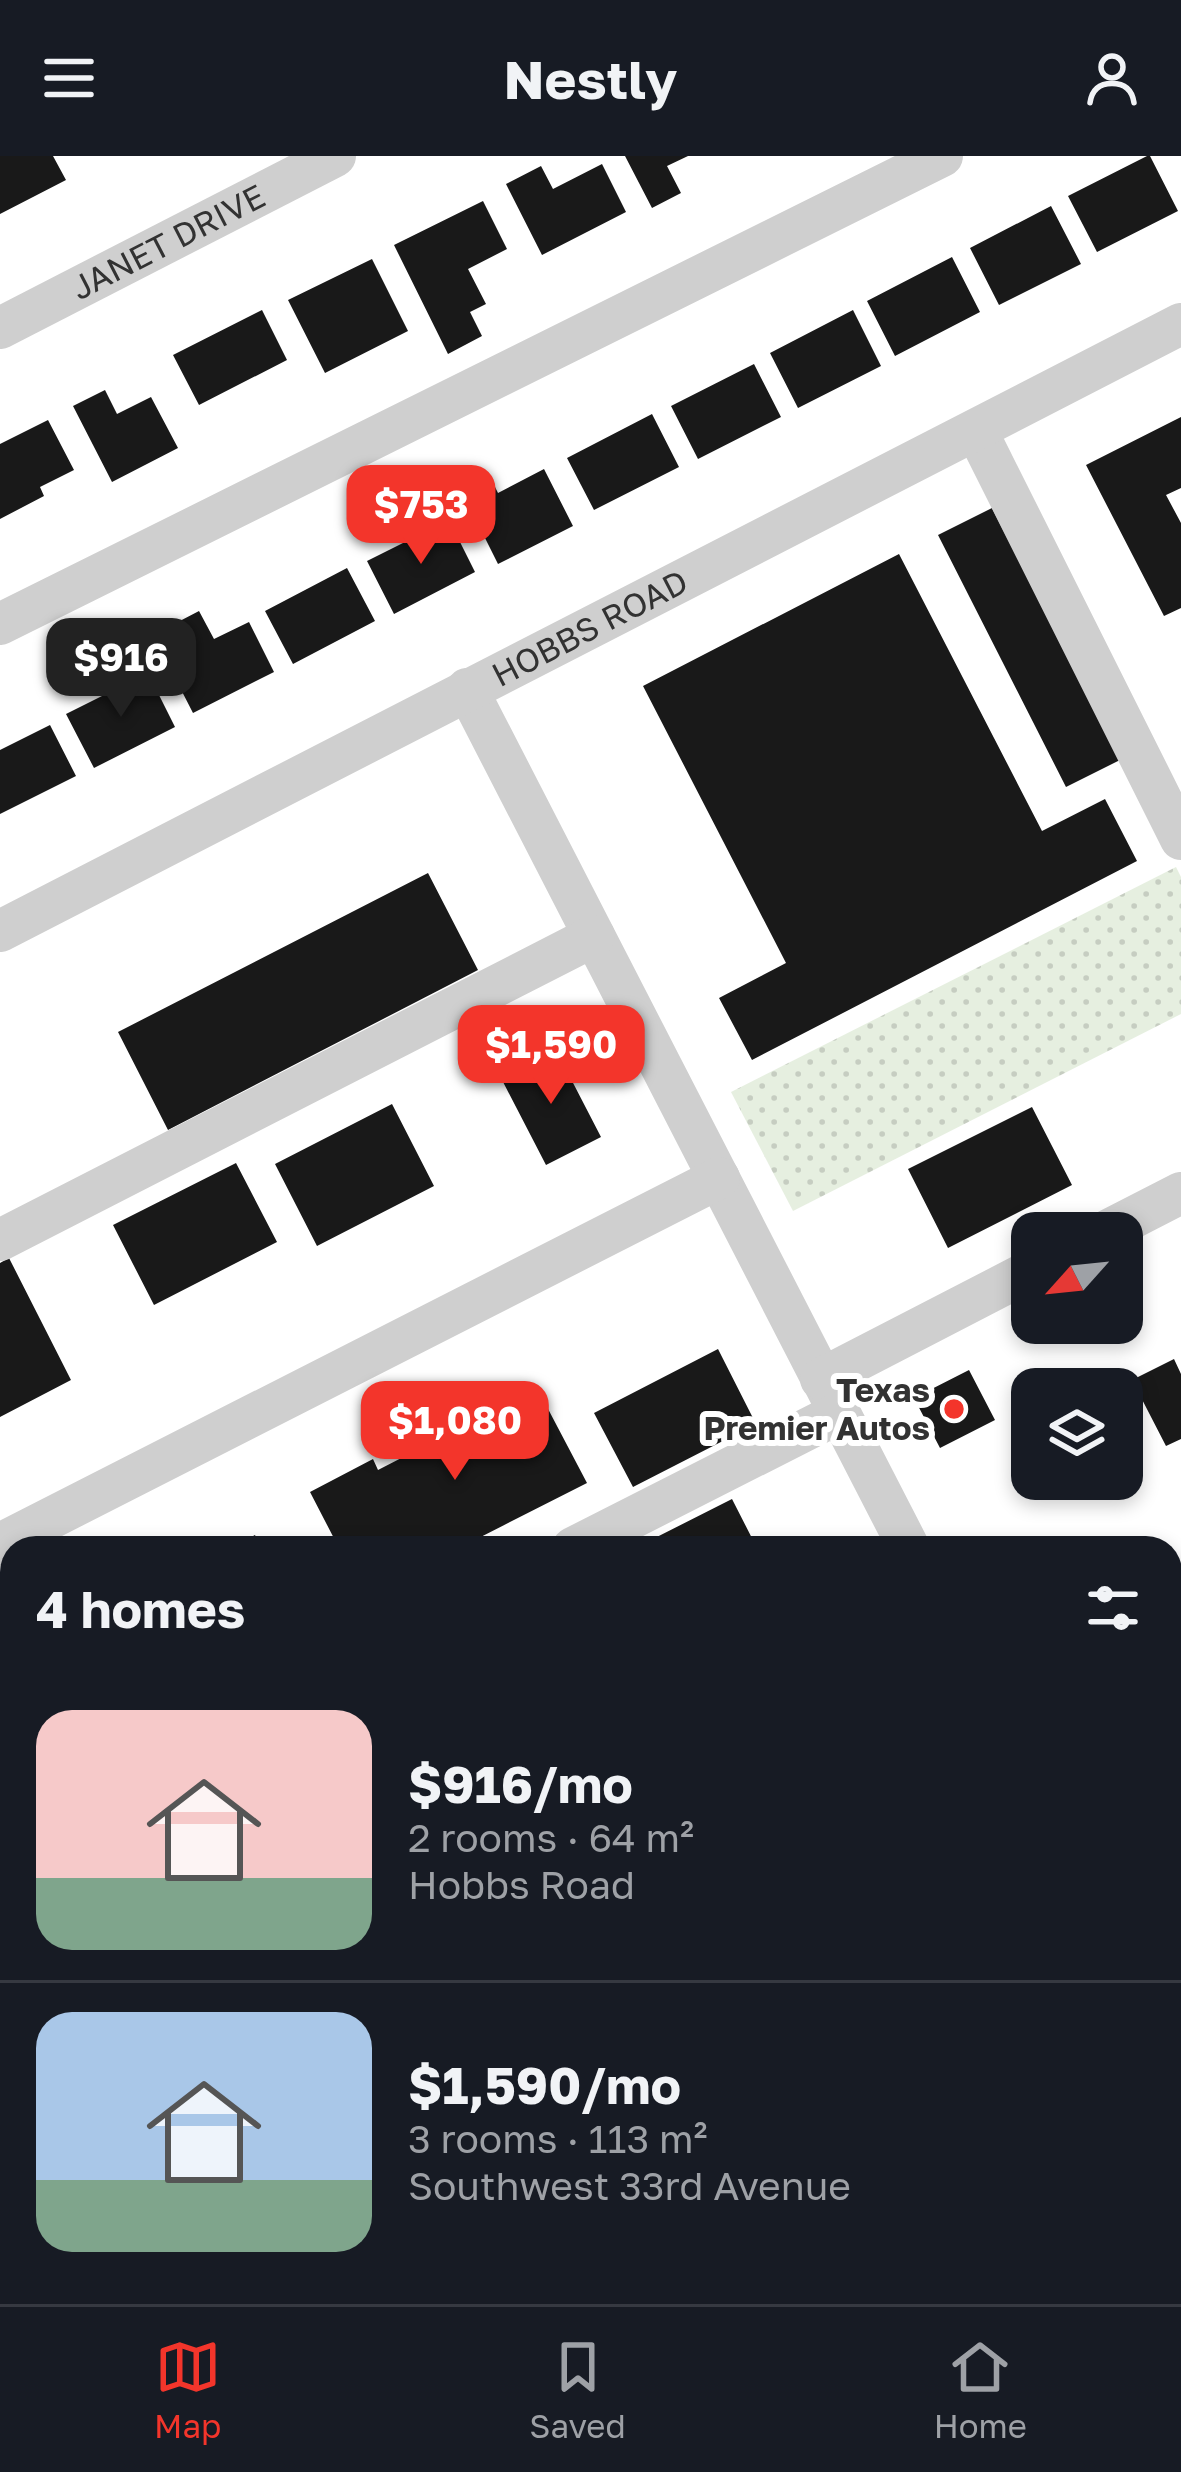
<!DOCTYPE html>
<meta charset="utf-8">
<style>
:root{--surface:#171b24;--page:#20242c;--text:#f1f3f6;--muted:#9ea1a6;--line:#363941;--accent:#f3352b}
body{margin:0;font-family:"Golos Text",sans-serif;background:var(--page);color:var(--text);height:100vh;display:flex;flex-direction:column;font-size:45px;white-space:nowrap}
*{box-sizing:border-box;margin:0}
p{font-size:39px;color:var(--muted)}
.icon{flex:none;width:66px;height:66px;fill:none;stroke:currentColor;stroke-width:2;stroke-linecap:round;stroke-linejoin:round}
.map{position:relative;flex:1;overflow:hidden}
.sheet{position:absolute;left:0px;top:1380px;width:1182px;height:768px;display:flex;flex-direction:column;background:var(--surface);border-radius:36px 36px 0 0;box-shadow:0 6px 18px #0003}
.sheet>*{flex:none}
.needle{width:78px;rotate:243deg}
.controls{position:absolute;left:1011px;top:1056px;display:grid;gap:24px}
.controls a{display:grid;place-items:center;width:132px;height:132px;border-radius:24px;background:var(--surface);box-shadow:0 6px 18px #0003;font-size:60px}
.price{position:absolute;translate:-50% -102px;padding:0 27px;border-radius:24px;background:var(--accent);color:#fff;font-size:39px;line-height:78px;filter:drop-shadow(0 3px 6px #0008)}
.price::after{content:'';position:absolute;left:50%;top:72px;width:36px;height:27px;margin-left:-18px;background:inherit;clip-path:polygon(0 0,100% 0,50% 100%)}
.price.selected{background:#222;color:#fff}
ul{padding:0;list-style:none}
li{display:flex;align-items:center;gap:36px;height:300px;padding:0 36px}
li+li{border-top:3px solid var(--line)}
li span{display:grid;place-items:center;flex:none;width:336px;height:240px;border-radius:36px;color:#555}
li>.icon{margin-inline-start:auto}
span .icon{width:144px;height:144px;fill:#fffc;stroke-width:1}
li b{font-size:51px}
h2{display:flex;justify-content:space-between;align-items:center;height:144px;padding:0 36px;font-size:51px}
header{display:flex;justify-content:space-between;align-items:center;height:156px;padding:0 36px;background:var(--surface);font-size:54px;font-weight:700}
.tabs{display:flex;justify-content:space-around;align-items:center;height:168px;border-top:3px solid var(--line);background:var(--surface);font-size:33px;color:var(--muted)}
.tabs a{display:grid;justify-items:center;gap:6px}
.tabs .selected{color:var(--accent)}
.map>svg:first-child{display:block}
.grass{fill:url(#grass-dots)}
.building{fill:#191919}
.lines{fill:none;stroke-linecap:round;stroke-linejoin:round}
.minor{stroke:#cfcfcf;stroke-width:42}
.major{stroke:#aaa;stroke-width:51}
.poi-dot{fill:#f3352b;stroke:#fff;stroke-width:4.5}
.labels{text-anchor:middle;stroke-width:12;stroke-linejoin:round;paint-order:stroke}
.street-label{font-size:33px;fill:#323232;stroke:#fff}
.poi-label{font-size:33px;font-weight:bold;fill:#323232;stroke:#fff;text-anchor:end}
</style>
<header><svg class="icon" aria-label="menu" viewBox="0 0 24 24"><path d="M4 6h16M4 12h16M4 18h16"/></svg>Nestly<svg class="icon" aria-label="person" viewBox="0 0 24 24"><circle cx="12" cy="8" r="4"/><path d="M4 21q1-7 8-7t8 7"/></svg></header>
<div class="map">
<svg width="1181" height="2148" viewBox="0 0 1181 2148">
<defs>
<pattern id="grass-dots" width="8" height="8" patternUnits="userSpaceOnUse" patternTransform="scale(3)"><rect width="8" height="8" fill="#e6efe0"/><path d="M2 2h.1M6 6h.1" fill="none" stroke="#c6cdc1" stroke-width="1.8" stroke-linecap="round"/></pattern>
</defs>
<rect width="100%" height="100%" fill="#fff"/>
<path class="grass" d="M 1176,711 L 1181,721 L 1181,858 L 793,1055 L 731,936 Z"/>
<path class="building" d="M 0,0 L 53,0 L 66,24 L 0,58 Z
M 625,0 L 688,0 L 667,10 L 681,37 L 652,52 Z
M 1147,0 L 1150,0 L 1178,55 L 1097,96 L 1068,40 Z
M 602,8 L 626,56 L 542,99 L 506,28 L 541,10 L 553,33 Z
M 483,45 L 507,93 L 468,113 L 486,148 L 470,156 L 482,180 L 448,198 L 394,89 Z
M 1051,50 L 1081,108 L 999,149 L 970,92 Z
M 952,101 L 980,156 L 895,200 L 867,145 Z
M 372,103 L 408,175 L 325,217 L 288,144 Z
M 262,154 L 287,204 L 199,249 L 173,199 Z
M 853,154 L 881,210 L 798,252 L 770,197 Z
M 754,208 L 781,261 L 698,303 L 671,250 Z
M 105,234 L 117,258 L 151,241 L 178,292 L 112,326 L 73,250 Z
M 652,258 L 679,311 L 594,354 L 567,302 Z
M 1181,261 L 1181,332 L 1166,339 L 1181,367 L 1181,452 L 1164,460 L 1086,309 Z
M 48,264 L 74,314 L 40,331 L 44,340 L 0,363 L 0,288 Z
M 544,313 L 573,370 L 498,408 L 460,332 L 488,317 L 498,337 Z
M 992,352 L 1120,604 L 1066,631 L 938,379 Z
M 449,364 L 475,416 L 394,458 L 367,405 Z
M 899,398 L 1042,675 L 1105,643 L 1137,705 L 752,904 L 719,842 L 786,807 L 643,530 Z
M 347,412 L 375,465 L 293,508 L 265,455 Z
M 199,455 L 214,483 L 249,466 L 274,516 L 193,557 L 153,479 Z
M 148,517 L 175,571 L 94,612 L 66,558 Z
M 50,569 L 76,620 L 0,658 L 0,594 Z
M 428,717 L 478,814 L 168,974 L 118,876 Z
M 556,894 L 601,981 L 546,1009 L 501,922 Z
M 392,948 L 434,1030 L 317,1090 L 275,1008 Z
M 1032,951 L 1072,1029 L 948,1092 L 908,1013 Z
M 236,1007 L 277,1086 L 154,1149 L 113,1069 Z
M 9,1102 L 71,1224 L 0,1261 L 0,1107 Z
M 718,1193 L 756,1268 L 633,1331 L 594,1257 Z
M 1174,1203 L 1181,1218 L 1181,1283 L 1166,1290 L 1132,1224 Z
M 969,1214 L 995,1264 L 940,1292 L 914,1242 Z
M 537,1232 L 587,1327 L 459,1392 L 339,1392 L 310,1336 L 373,1303 L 378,1314 Z
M 732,1343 L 757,1392 L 645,1392 L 643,1388 Z
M 255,1379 L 261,1392 L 230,1392 Z
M 12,1715 L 12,1770 L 0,1748 L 0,1722 Z
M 1170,1717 L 1181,1738 L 1181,1771 L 1170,1777 Z
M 1181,1796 L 1181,1864 L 1170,1843 L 1170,1801 Z
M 807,2136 L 828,2136 L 834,2148 L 784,2148 Z
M 1034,2136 L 1117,2136 L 1122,2145 L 1116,2148 L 1040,2148 Z"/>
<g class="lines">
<g class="minor">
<path id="s1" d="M 0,172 L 335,0"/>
<path d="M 976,274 L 1181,683"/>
<path d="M 0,468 L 942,0"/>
<path d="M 467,533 L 909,1392"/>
<path id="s2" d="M 0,775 L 1181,168"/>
<path d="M 1103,1077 L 1181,1037"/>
<path d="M 0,1084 L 594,780"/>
<path d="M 821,1223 L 1032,1114"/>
<path d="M 0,1388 L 719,1022"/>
<path d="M 573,1392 L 839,1257"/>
<path d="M 0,1683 L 12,1677"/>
<path d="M 0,1898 L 12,1922"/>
<path d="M 1170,2064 L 1181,2085"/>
<path d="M 0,2116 L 16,2148"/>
<path d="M 615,2136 L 622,2148"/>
<path d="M 932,2136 L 938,2148"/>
<path d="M 519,2148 L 544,2136"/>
</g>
<path class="major" d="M 1170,1459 L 1181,1453
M 0,2057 L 12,2051"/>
</g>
<circle class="poi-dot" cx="954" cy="1253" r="12"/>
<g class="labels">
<g class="street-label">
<text dy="12" stroke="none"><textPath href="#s1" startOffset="189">JANET DRIVE</textPath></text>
<text dy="12" stroke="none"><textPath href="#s2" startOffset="663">HOBBS ROAD</textPath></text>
</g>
<g class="poi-label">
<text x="930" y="1246">Texas<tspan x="930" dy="38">Premier Autos</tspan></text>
</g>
</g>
</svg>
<div class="controls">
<a><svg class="needle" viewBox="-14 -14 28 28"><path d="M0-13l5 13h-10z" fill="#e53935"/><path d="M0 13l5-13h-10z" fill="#9ea1a6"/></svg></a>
<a><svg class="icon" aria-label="layers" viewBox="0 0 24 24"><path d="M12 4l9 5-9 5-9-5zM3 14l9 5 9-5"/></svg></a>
</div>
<b class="price" style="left:421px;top:411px">$753</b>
<b class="price selected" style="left:121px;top:564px">$916</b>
<b class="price" style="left:551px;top:951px">$1,590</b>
<b class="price" style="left:455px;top:1327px">$1,080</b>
<section class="sheet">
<h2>4 homes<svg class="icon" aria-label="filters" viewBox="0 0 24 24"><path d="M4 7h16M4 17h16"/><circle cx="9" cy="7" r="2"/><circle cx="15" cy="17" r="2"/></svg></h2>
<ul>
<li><span style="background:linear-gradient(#f6c9c9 70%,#7fa58c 0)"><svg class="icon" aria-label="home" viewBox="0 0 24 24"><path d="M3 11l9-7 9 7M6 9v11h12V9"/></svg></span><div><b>$916/mo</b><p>2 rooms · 64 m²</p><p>Hobbs Road</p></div></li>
<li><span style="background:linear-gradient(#a9c7e8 70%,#7fa58c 0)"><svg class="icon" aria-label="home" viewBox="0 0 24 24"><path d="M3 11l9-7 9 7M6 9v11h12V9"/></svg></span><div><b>$1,590/mo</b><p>3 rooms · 113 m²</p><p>Southwest 33rd Avenue</p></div></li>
</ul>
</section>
</div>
<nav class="tabs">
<a class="selected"><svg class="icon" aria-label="map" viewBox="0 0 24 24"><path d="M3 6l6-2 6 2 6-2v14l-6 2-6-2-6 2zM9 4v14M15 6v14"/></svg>Map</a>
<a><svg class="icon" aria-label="saved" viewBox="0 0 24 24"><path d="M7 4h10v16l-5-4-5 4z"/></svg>Saved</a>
<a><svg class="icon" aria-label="home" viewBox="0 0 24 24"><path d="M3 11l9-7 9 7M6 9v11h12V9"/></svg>Home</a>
</nav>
